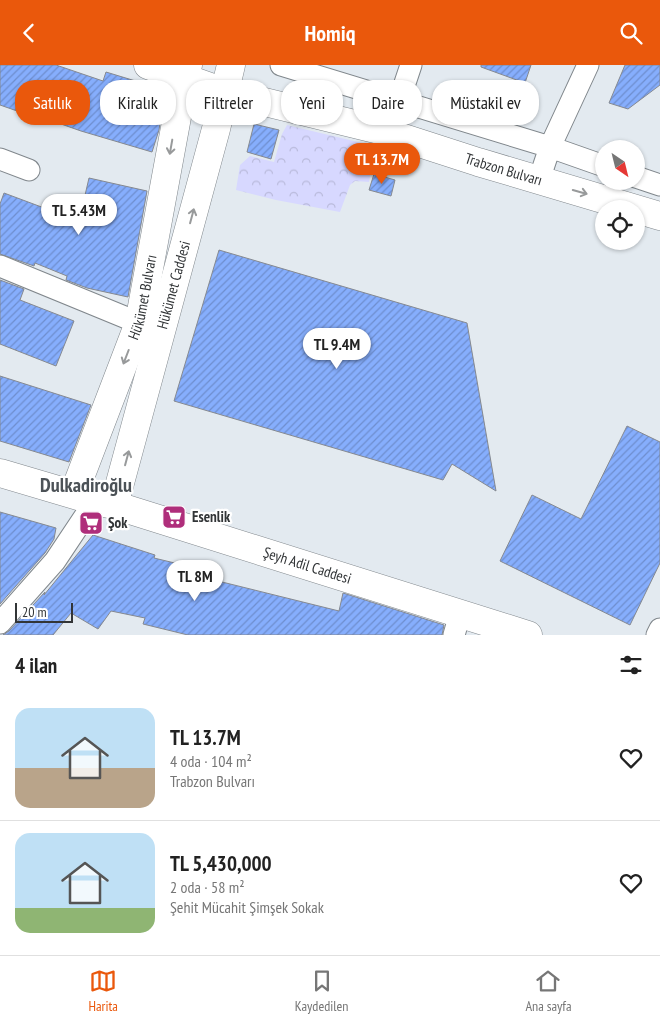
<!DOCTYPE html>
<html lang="tr">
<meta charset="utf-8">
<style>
:root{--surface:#fff;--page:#f6f6f6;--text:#222;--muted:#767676;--line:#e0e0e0;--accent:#ea580c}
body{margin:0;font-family:"PT Sans Narrow",sans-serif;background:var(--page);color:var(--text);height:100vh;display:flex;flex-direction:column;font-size:19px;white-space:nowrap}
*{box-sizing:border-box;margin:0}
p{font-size:16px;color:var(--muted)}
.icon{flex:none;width:28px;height:28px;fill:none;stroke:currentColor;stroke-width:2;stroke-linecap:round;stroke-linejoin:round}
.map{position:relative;height:570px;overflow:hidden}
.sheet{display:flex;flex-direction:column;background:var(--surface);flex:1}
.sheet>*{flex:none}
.top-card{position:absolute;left:15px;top:15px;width:630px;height:45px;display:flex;gap:10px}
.needle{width:32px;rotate:145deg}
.controls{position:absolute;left:595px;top:75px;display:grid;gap:10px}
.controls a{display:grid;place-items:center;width:50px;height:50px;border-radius:50%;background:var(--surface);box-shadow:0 1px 4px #0004;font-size:25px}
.scale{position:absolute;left:15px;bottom:12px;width:58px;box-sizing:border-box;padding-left:5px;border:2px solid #323537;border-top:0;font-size:14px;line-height:18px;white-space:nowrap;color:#323537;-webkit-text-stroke:4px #fff;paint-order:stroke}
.price{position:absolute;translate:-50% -42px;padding:0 11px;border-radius:18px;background:#fff;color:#222;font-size:16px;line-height:32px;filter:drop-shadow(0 1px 2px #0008)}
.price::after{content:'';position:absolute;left:50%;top:30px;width:15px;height:11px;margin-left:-8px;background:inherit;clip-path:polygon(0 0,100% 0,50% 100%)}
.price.on{background:var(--accent);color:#fff}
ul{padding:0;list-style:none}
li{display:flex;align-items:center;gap:15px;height:125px;padding:0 15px}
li+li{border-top:1px solid var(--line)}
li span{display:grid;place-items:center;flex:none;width:140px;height:100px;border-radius:15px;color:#555}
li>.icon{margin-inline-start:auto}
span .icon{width:60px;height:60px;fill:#fffc;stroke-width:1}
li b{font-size:21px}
h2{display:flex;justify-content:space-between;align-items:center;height:60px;padding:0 15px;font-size:21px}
.pill{padding:0 18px;border-radius:20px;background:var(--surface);box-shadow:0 1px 4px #0004;font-size:18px;line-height:45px}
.pill.on{background:var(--accent);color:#fff}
header{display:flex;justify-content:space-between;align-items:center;height:65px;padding:0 15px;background:var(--accent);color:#fff;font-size:22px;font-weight:800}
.menu{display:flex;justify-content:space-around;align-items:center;height:70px;border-top:1px solid var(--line);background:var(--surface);font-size:14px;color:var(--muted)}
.menu a{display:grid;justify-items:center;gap:2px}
.menu .on{color:var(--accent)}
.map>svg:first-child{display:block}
.forest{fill:url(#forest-crowns)}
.building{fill:url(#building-hatch);stroke:#858990}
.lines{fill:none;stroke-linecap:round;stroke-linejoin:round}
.street-casing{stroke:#80878c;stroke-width:23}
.secondary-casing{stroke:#80878c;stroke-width:29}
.street{stroke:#fff;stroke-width:21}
.secondary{stroke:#fff;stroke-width:28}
.oneway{stroke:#989a9b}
.labels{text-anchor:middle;stroke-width:4.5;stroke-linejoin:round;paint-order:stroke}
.street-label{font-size:15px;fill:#323537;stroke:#fff}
.poi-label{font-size:15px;font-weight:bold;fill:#323537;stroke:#fff;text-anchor:start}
.district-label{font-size:20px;font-weight:bold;fill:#4c5257;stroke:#fff}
</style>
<header><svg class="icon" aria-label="back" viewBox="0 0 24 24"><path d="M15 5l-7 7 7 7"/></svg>Homiq<svg class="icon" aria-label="search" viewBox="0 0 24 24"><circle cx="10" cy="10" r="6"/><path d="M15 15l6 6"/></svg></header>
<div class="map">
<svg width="660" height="570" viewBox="0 0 660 570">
<defs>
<pattern id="forest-crowns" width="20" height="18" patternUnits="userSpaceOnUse" patternTransform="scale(1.25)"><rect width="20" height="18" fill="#d7d8ff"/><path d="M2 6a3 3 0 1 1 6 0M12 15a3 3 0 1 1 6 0" fill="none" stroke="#b9badb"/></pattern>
<pattern id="building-hatch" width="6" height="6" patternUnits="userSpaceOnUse" patternTransform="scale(1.25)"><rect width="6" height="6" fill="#86aefd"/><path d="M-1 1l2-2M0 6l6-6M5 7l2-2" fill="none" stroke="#6e8ece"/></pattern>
</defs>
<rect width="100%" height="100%" fill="#e3eaf0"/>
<path class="forest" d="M 287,60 L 362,78 L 374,88 L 369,117 L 355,116 L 350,120 L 340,147 L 276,135 L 236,125 L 240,100 L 250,91 L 274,97 L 282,69 Z"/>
<path class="building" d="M 0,0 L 56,0 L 103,16 L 106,7 L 165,25 L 159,65 L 152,87 L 81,66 L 21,45 L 20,47 L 0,40 Z
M 481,0 L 531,0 L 525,18 L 481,2 Z
M 625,0 L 660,0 L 660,20 L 628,44 L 609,38 Z
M 254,59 L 279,65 L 271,94 L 247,87 Z
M 374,109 L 395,115 L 391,131 L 369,125 Z
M 89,113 L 147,126 L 128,232 L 87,223 L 66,215 L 67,211 L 35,198 L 34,201 L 0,189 L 0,139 L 4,128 L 79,156 Z
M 219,185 L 467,258 L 496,426 L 452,399 L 443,415 L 174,336 Z
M 0,215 L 24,224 L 20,235 L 74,256 L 56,301 L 0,279 Z
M 0,311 L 91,340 L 69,397 L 0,376 Z
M 627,361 L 660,377 L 660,498 L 630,560 L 500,496 L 532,430 L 581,454 Z
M 0,447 L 56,463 L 54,474 L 45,488 L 0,539 Z
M 93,470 L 155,490 L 154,493 L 216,508 L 214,515 L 339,546 L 343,528 L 444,560 L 442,570 L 188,570 L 143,559 L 145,553 L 111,546 L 98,564 L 71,548 L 53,570 L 3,570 L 9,566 L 45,527 L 44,530 Z"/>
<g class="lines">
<g class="street-casing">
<path id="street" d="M 281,0 L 550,82 L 604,101
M 390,69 L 399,36 L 411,0
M 0,94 L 29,105
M 636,112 L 660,120
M 539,115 L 550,82 L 588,0
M 0,201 L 139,258
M 0,558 L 55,496 L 95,436
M 454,570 L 460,549
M 657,570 L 660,564"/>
</g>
<g class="secondary-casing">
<g id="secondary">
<path id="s1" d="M 148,0 L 224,27 L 379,65 L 478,97 L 660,151"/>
<path id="s2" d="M 0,408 L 95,436 L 114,440 L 528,570"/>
<path id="s3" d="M 74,428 L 139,258 L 184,14 L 188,0"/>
<path id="s4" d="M 114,440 L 216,64 L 231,0"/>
</g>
</g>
<use href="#street" class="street"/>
<use href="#secondary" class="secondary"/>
</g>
<defs><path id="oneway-shaft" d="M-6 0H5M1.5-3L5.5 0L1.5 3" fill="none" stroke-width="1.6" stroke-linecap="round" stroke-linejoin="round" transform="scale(1.25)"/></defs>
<g class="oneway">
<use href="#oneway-shaft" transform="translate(171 82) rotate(100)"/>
<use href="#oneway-shaft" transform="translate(580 127) rotate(16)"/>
<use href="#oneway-shaft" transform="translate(192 151) rotate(-75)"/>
<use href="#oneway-shaft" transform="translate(126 292) rotate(111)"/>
<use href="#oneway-shaft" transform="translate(127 393) rotate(-75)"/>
</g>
<defs>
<g id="supermarket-square" transform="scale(1.25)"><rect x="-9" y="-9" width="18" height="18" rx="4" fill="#af2e7b" stroke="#fff"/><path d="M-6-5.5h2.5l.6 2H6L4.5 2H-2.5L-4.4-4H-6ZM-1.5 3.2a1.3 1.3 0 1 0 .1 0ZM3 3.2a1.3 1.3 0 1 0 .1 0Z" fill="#fff"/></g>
</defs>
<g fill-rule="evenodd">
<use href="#supermarket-square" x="174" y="452"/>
<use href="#supermarket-square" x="91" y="458"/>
</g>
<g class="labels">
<g class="street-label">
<text dy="5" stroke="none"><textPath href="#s1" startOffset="371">Trabzon Bulvarı</textPath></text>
<text dy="5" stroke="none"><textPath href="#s4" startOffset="228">Hükümet Caddesi</textPath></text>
<text dy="5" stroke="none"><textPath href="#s3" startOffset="208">Hükümet Bulvarı</textPath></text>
<text dy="5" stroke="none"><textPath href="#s2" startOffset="321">Şeyh Adil Caddesi</textPath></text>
</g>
<g class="poi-label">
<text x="192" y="457">Esenlik</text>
<text x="108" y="463">Şok</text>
</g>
<g class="district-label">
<text x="86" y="427">Dulkadiroğlu</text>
</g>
</g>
</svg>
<div class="controls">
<a><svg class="needle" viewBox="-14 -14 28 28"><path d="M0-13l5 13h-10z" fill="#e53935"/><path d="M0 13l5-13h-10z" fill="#767676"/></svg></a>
<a><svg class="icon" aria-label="locate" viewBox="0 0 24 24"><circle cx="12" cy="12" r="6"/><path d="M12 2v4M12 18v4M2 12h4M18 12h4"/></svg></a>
</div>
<div class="scale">20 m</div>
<b class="price on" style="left:382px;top:120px">TL 13.7M</b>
<b class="price" style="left:79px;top:171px">TL 5.43M</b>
<b class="price" style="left:337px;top:305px">TL 9.4M</b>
<b class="price" style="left:195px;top:537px">TL 8M</b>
<div class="top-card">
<a class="pill on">Satılık</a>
<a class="pill">Kiralık</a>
<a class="pill">Filtreler</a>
<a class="pill">Yeni</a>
<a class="pill">Daire</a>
<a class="pill">Müstakil ev</a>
</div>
</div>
<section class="sheet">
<h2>4 ilan<svg class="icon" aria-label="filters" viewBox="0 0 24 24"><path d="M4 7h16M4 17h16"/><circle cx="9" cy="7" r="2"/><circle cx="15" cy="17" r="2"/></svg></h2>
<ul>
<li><span style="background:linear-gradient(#bfe0f5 60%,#b9a48a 0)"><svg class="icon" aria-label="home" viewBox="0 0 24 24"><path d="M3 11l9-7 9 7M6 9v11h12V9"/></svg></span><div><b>TL 13.7M</b><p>4 oda · 104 m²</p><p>Trabzon Bulvarı</p></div><svg class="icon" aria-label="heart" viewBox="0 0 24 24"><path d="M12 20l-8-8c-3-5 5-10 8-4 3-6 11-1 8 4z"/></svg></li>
<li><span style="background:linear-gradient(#bfe0f5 75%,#8fb573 0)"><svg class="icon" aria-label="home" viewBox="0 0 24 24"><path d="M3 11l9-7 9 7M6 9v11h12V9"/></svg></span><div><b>TL 5,430,000</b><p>2 oda · 58 m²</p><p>Şehit Mücahit Şimşek Sokak</p></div><svg class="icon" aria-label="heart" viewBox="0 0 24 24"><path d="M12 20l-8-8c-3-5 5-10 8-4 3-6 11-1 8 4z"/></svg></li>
</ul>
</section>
<nav class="menu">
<a class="on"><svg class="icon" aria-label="map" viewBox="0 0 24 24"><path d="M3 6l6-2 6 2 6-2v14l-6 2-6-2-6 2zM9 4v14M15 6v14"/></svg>Harita</a>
<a><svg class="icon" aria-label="saved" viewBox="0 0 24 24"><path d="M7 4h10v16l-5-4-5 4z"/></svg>Kaydedilen</a>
<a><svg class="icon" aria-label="home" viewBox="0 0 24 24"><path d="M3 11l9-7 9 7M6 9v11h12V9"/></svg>Ana sayfa</a>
</nav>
